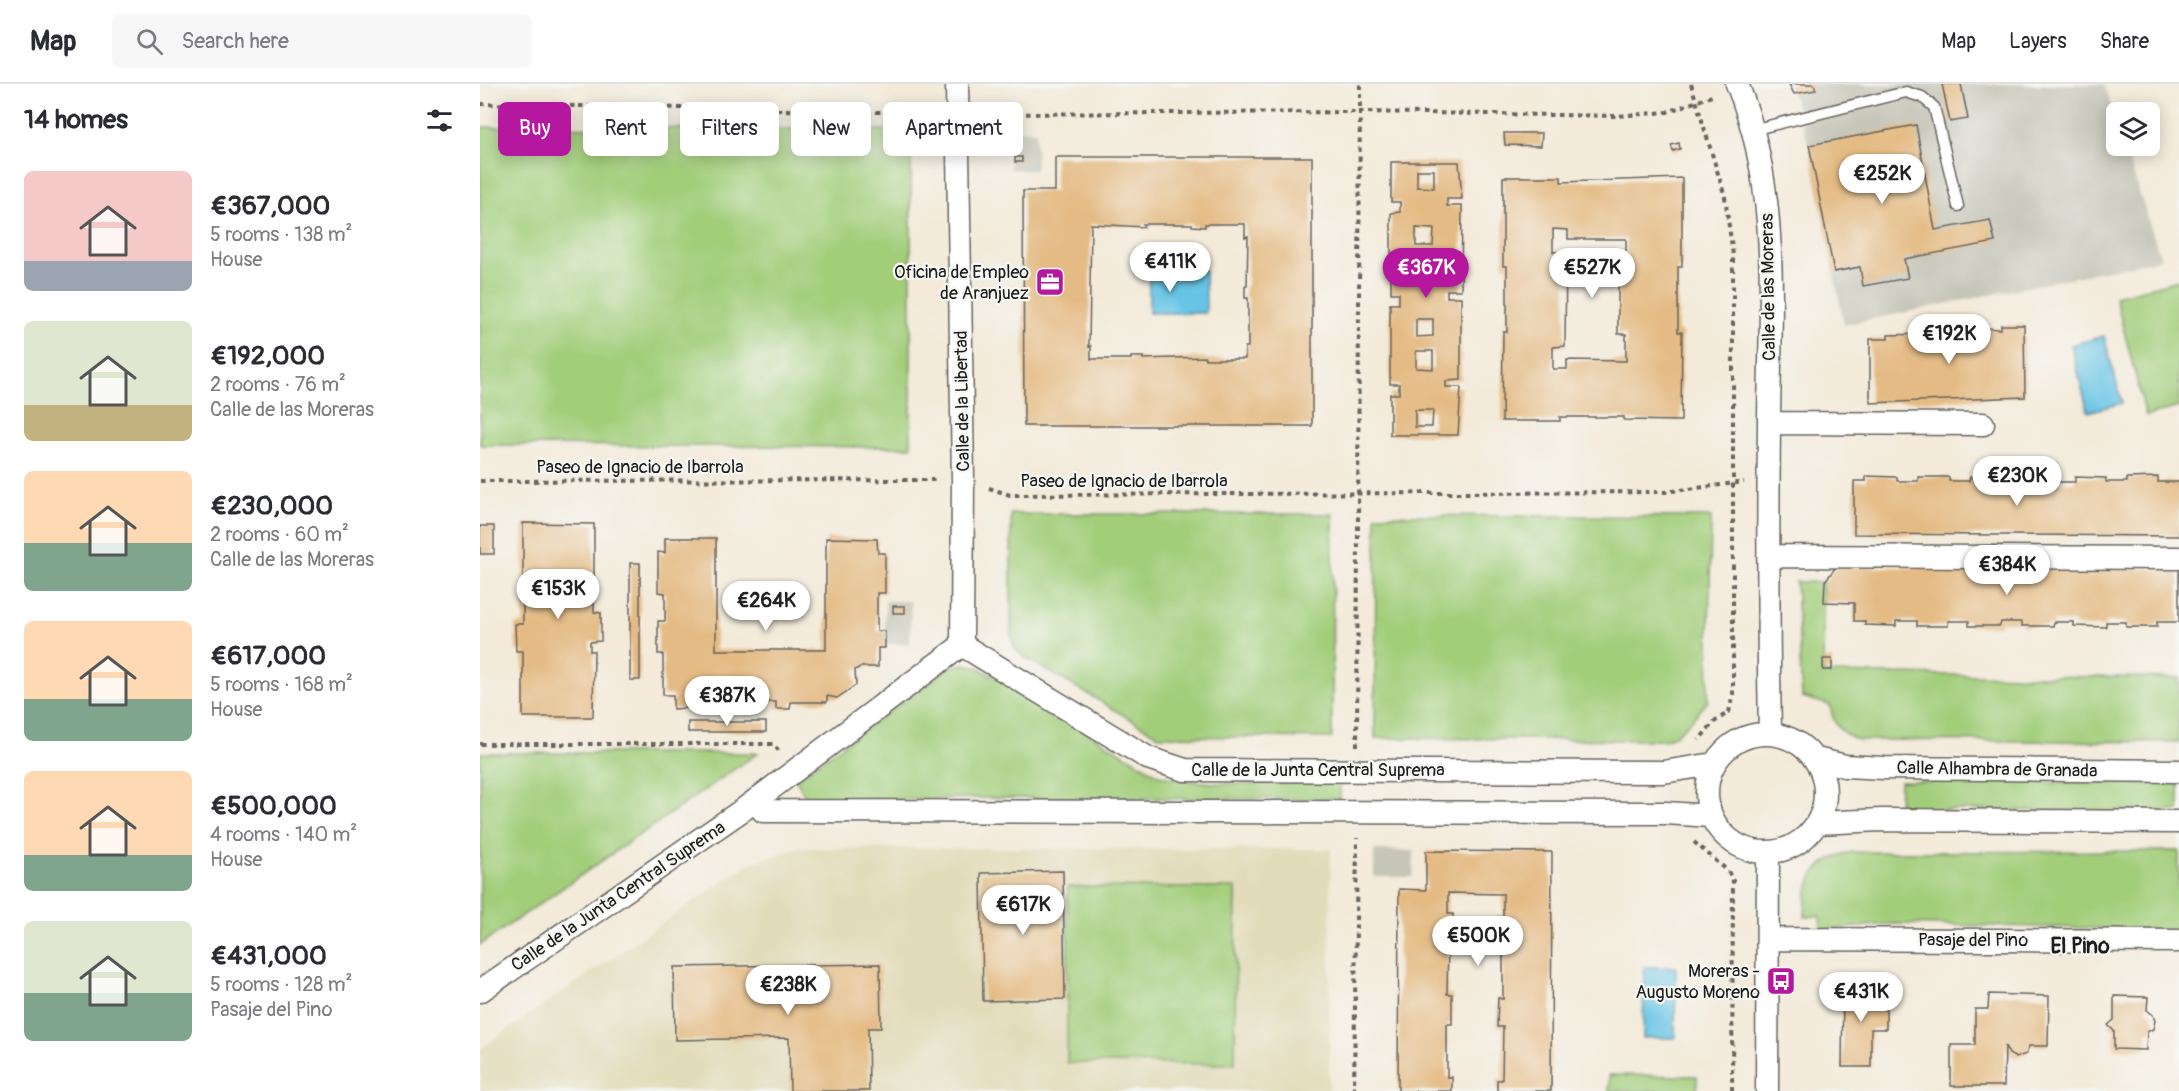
<!DOCTYPE html>
<meta charset="utf-8">
<style>
:root{--surface:#fff;--page:#f7f7f7;--text:#2b2b33;--muted:#7c7c81;--line:#e1e1e2;--accent:#b5179e}
body{margin:0;font-family:Pangolin,sans-serif;background:var(--page);color:var(--text);height:100vh;display:flex;flex-direction:column;font-size:22px;white-space:nowrap}
*{box-sizing:border-box;margin:0}
p{font-size:20px;color:var(--muted)}
.icon{flex:none;width:33px;height:33px;fill:none;stroke:currentColor;stroke-width:2;stroke-linecap:round;stroke-linejoin:round}
.map{position:relative;flex:1;overflow:hidden}
.panel{display:flex;flex-direction:column;background:var(--surface);width:480px}
.panel>*{flex:none}
.hud{position:absolute;left:18px;top:18px;width:570px;height:54px;display:flex;gap:12px}
.tools{position:absolute;left:1626px;top:18px;display:grid;gap:12px}
.tools a{display:grid;place-items:center;width:54px;height:54px;border-radius:9px;background:var(--surface);box-shadow:0 3px 15px #0003;font-size:30px}
.price{position:absolute;translate:-50% -51px;padding:0 14px;border-radius:21px;background:#fff;color:#222;font-size:20px;line-height:39px;filter:drop-shadow(0 2px 3px #0008)}
.price::after{content:'';position:absolute;left:50%;top:36px;width:18px;height:14px;margin-left:-9px;background:inherit;clip-path:polygon(0 0,100% 0,50% 100%)}
.price.active{background:var(--accent);color:#fff}
ul{padding:0;list-style:none}
li{display:flex;align-items:center;gap:18px;height:150px;padding:0 24px}
li span{display:grid;place-items:center;flex:none;width:168px;height:120px;border-radius:9px;color:#555}
li>.icon{margin-inline-start:auto}
span .icon{width:72px;height:72px;fill:#fffc;stroke-width:1}
li b{font-size:26px}
h2{display:flex;justify-content:space-between;align-items:center;height:72px;padding:0 24px;font-size:26px}
.tag{padding:0 21px;border-radius:9px;background:var(--surface);box-shadow:0 3px 15px #0003;font-size:21px;line-height:54px}
.tag.active{background:var(--accent);color:#fff}
header{display:flex;align-items:center;gap:36px;box-sizing:border-box;height:84px;padding:0 30px;background:var(--surface);border-bottom:2px solid var(--line)}
header strong{font-size:28px}
nav{display:flex;gap:33px;margin-inline-start:auto;font-size:21px}
.search{width:420px;height:54px;background:var(--page);display:flex;align-items:center;gap:15px;box-sizing:border-box;padding:0 21px;border-radius:9px;color:var(--muted);font-size:22px}
main{display:flex;flex:1;min-height:0}
.map>svg:first-child{display:block}
.built{fill:#e2dcba}
.industrial{fill:#c5c5b8}
.green{fill:#a2ce7a;stroke:#5f754b;stroke-width:1.5}
.water{fill:#67c4e5;stroke:#427080;stroke-width:1.5}
.building{fill:#e4bb84;fill-rule:evenodd}
.lines{fill:none;stroke-linecap:round;stroke-linejoin:round}
.service-casing{stroke:#67645e;stroke-width:13}
.minor-casing{stroke:#67645e;stroke-width:25}
.path{stroke:#67645e;stroke-width:4;stroke-dasharray:4.5 4.5;stroke-linecap:butt}
.service{stroke:#fff;stroke-width:10}
.minor{stroke:#fff;stroke-width:22}
.labels{text-anchor:middle;stroke-width:4.5;stroke-linejoin:round;paint-order:stroke}
.poi-label{font-size:18px;fill:#1c1c1c;stroke:#f6f6f2;text-anchor:end}
.street-label{font-size:18px;fill:#1c1c1c;stroke:#f6f6f2}
.quarter-label{font-size:21px;font-weight:bold;fill:#1c1c1c;stroke:#f6f6f2}
</style>
<header>
<strong>Map</strong>
<div class="search"><svg class="icon" aria-label="search" viewBox="0 0 24 24"><circle cx="10" cy="10" r="6"/><path d="M15 15l6 6"/></svg>Search here</div>
<nav><a>Map</a><a>Layers</a><a>Share</a></nav>
</header>
<main>
<section class="panel">
<h2>14 homes<svg class="icon" aria-label="filters" viewBox="0 0 24 24"><path d="M4 7h16M4 17h16"/><circle cx="9" cy="7" r="2"/><circle cx="15" cy="17" r="2"/></svg></h2>
<ul>
<li><span style="background:linear-gradient(#f6c9c9 75%,#9aa5b1 0)"><svg class="icon" aria-label="home" viewBox="0 0 24 24"><path d="M3 11l9-7 9 7M6 9v11h12V9"/></svg></span><div><b>€367,000</b><p>5 rooms · 138 m²</p><p>House</p></div></li>
<li><span style="background:linear-gradient(#dfe7d0 70%,#c2b280 0)"><svg class="icon" aria-label="home" viewBox="0 0 24 24"><path d="M3 11l9-7 9 7M6 9v11h12V9"/></svg></span><div><b>€192,000</b><p>2 rooms · 76 m²</p><p>Calle de las Moreras</p></div></li>
<li><span style="background:linear-gradient(#ffd9b3 60%,#7fa58c 0)"><svg class="icon" aria-label="home" viewBox="0 0 24 24"><path d="M3 11l9-7 9 7M6 9v11h12V9"/></svg></span><div><b>€230,000</b><p>2 rooms · 60 m²</p><p>Calle de las Moreras</p></div></li>
<li><span style="background:linear-gradient(#ffd9b3 65%,#7fa58c 0)"><svg class="icon" aria-label="home" viewBox="0 0 24 24"><path d="M3 11l9-7 9 7M6 9v11h12V9"/></svg></span><div><b>€617,000</b><p>5 rooms · 168 m²</p><p>House</p></div></li>
<li><span style="background:linear-gradient(#ffd9b3 70%,#7fa58c 0)"><svg class="icon" aria-label="home" viewBox="0 0 24 24"><path d="M3 11l9-7 9 7M6 9v11h12V9"/></svg></span><div><b>€500,000</b><p>4 rooms · 140 m²</p><p>House</p></div></li>
<li><span style="background:linear-gradient(#dfe7d0 60%,#7fa58c 0)"><svg class="icon" aria-label="home" viewBox="0 0 24 24"><path d="M3 11l9-7 9 7M6 9v11h12V9"/></svg></span><div><b>€431,000</b><p>5 rooms · 128 m²</p><p>Pasaje del Pino</p></div></li>
</ul>
</section>
<div class="map">
<svg width="1699" height="1007" viewBox="0 0 1699 1007">
<rect width="100%" height="100%" fill="#f6f6f2"/>
<filter id="ink" filterUnits="userSpaceOnUse"><feTurbulence type="fractalNoise" baseFrequency=".0167" numOctaves="2"/><feDisplacementMap in="SourceGraphic" scale="12" xChannelSelector="R" yChannelSelector="G"/><feConvolveMatrix kernelMatrix="1 2 1 2 8 2 1 2 1" color-interpolation-filters="sRGB"/></filter>
<filter id="wash" filterUnits="userSpaceOnUse"><feTurbulence type="fractalNoise" baseFrequency=".008" numOctaves="4" result="noise"/><feDisplacementMap in="SourceGraphic" scale="24" xChannelSelector="R" yChannelSelector="G"/><feGaussianBlur stdDeviation="1.35" result="paint"/><feColorMatrix in="noise" values="0 0 0 0 0 0 0 0 0 0 0 0 0 0 0 0 0 1.4 0 .05"/><feComposite in="paint" operator="in"/></filter>
<g filter="url(#wash)">
<rect width="100%" height="100%" fill="#f3ead9"/>
<path class="built" d="M 318,764 L 851,765 L 849,1007 L 0,1007 L 0,965 L 268,780 Z"/>
<path class="industrial" d="M 1309,0 L 1624,0 L 1636,38 L 1636,62 L 1644,62 L 1681,175 L 1364,241 L 1329,61 Z
M 530,47 L 556,47 L 556,86 L 530,86 Z
M 405,517 L 431,517 L 430,560 L 405,560 Z
M 894,766 L 934,767 L 933,793 L 894,793 Z"/>
<path class="green" d="M 0,43 L 431,46 L 431,363 L 0,361 Z
M 1699,196 L 1699,323 L 1666,332 L 1635,212 Z
M 531,430 L 853,430 L 852,654 L 679,652 L 541,571 L 534,563 L 531,552 Z
M 896,431 L 1231,433 L 1228,617 C 1216,631 1201,652 1183,656 L 895,654 Z
M 1316,498 L 1343,498 L 1343,589 L 1699,594 L 1699,658 L 1379,656 C 1359,649 1354,642 1350,621 L 1322,613 Z
M 485,580 L 498,583 L 679,691 C 732,705 804,698 860,698 L 860,715 L 500,714 L 335,717 L 325,713 L 316,695 L 472,582 Z
M 0,669 L 278,669 L 0,861 Z
M 1420,697 L 1699,700 L 1699,727 L 1419,726 Z
M 1699,767 L 1699,846 L 1413,840 L 1341,846 L 1340,832 L 1325,833 C 1326,796 1333,776 1372,768 Z
M 588,803 L 756,804 L 755,980 L 587,979 Z
M 1129,991 L 1217,992 L 1217,1007 L 1129,1007 Z"/>
<path class="water" d="M 669,186 L 725,186 L 726,229 L 669,229 Z
M 1624,252 L 1642,319 L 1608,328 L 1591,261 Z
M 1164,883 L 1196,883 L 1195,954 L 1163,954 Z"/>
<g id="blocks">
<path class="building" d="M 1309,0 L 1334,0 L 1336,6 L 1314,10 Z
M 1462,0 L 1481,0 L 1488,35 L 1470,38 Z
M 1436,41 L 1455,146 L 1510,136 L 1515,158 L 1424,175 L 1428,194 L 1383,202 L 1380,183 L 1354,188 L 1329,61 Z
M 1024,49 L 1062,49 L 1061,62 L 1025,61 Z
M 1199,59 L 1200,65 L 1193,67 L 1191,61 Z
M 535,73 L 542,73 L 542,78 L 535,78 Z
M 575,73 L 832,73 L 832,342 L 544,342 L 543,107 L 575,107 ZM 611,140 L 664,143 L 663,140 L 712,140 L 712,142 L 725,143 L 725,140 L 765,140 L 765,153 L 768,152 L 767,202 L 765,202 L 765,214 L 768,214 L 768,263 L 765,263 L 765,275 L 725,275 L 725,273 L 663,275 L 663,273 L 651,273 L 651,275 L 611,275 L 611,262 L 609,263 Z
M 911,78 L 979,78 L 982,115 L 967,115 L 967,122 L 982,122 L 981,206 L 967,206 L 967,213 L 981,213 L 981,296 L 966,297 L 966,303 L 981,303 L 978,351 L 910,351 L 910,310 L 919,310 L 919,300 L 910,300 L 910,220 L 919,220 L 919,209 L 911,209 L 911,129 L 920,128 L 920,118 L 911,118 ZM 937,86 L 954,86 L 954,104 L 937,103 ZM 936,144 L 954,145 L 953,162 L 936,162 ZM 936,177 L 953,177 L 953,194 L 936,194 ZM 936,235 L 953,235 L 953,252 L 936,253 ZM 936,267 L 953,267 L 953,285 L 936,284 ZM 935,326 L 953,326 L 952,343 L 935,343 Z
M 1023,93 L 1081,93 L 1081,98 L 1202,94 L 1202,183 L 1198,183 L 1198,248 L 1202,248 L 1201,337 L 1144,336 L 1144,333 L 1080,333 L 1080,337 L 1022,337 L 1023,248 L 1027,248 L 1027,182 L 1023,182 ZM 1073,145 L 1088,146 L 1088,155 L 1146,155 L 1146,181 L 1139,181 L 1138,188 L 1138,250 L 1146,250 L 1146,277 L 1087,276 L 1087,285 L 1073,285 L 1073,263 L 1085,262 L 1086,176 L 1086,168 L 1073,168 Z
M 1521,241 L 1544,241 L 1545,313 L 1390,319 L 1390,255 L 1408,255 L 1408,251 L 1446,250 L 1445,246 L 1483,247 L 1483,243 L 1521,245 Z
M 1386,392 L 1417,393 L 1417,397 L 1438,397 L 1438,393 L 1469,393 L 1469,397 L 1489,397 L 1490,393 L 1521,393 L 1521,398 L 1543,398 L 1543,393 L 1574,393 L 1574,398 L 1595,398 L 1595,393 L 1626,394 L 1626,398 L 1647,398 L 1647,394 L 1678,393 L 1678,398 L 1699,398 L 1699,452 L 1374,450 L 1374,397 L 1386,397 Z
M 43,439 L 114,440 L 114,528 L 121,529 L 121,557 L 110,558 L 110,567 L 114,567 L 113,633 L 43,633 L 43,567 L 36,567 L 35,540 L 43,540 Z
M 0,442 L 14,442 L 14,470 L 0,470 Z
M 185,454 L 236,454 L 236,566 L 346,566 L 346,454 L 397,455 L 398,469 L 405,469 L 405,509 L 397,509 L 397,547 L 405,547 L 405,564 L 398,564 L 398,583 L 380,583 L 375,586 L 376,601 L 357,614 L 347,612 L 347,618 L 311,618 L 310,625 L 296,625 L 296,618 L 281,618 L 281,625 L 266,624 L 266,618 L 242,618 L 242,625 L 225,624 L 225,618 L 208,618 L 208,624 L 193,625 L 193,611 L 183,611 L 183,570 L 178,570 L 178,537 L 185,537 L 185,509 L 178,508 L 178,468 L 185,469 Z
M 150,479 L 160,479 L 160,596 L 150,596 Z
M 1356,483 L 1699,485 L 1699,538 L 1677,538 L 1677,543 L 1646,543 L 1646,538 L 1626,538 L 1626,543 L 1594,542 L 1594,538 L 1574,538 L 1573,542 L 1542,542 L 1542,538 L 1521,538 L 1520,542 L 1489,542 L 1489,537 L 1468,537 L 1468,542 L 1437,542 L 1437,537 L 1416,537 L 1416,542 L 1385,541 L 1385,537 L 1374,537 L 1374,519 L 1344,518 L 1345,497 Z
M 413,522 L 425,522 L 425,529 L 413,529 Z
M 1343,575 L 1352,575 L 1352,586 L 1343,586 Z
M 208,638 L 286,638 L 286,648 L 208,648 Z
M 946,767 L 1072,768 L 1071,1007 L 1017,1007 L 1017,996 L 1022,996 L 1023,943 L 1017,943 L 1018,914 L 1023,915 L 1023,862 L 1018,862 L 1018,833 L 1023,833 L 1023,810 L 968,809 L 968,830 L 973,830 L 972,859 L 968,859 L 967,910 L 972,910 L 972,940 L 967,940 L 967,993 L 972,993 L 972,1007 L 918,1007 L 919,805 L 946,806 Z
M 583,787 L 585,915 L 503,917 L 501,789 Z
M 400,880 L 401,944 L 388,944 L 389,1007 L 310,1007 L 309,954 L 195,956 L 194,883 Z
M 1363,902 L 1406,902 L 1406,945 L 1391,945 L 1391,983 L 1362,983 Z
M 1509,910 L 1569,912 L 1568,962 L 1549,962 L 1546,970 L 1536,974 L 1529,970 L 1525,962 L 1524,1002 L 1471,1002 L 1471,961 L 1495,961 L 1495,925 L 1508,925 Z
M 1634,912 L 1668,913 L 1667,926 L 1673,931 L 1675,937 L 1673,945 L 1667,948 L 1666,966 L 1634,965 L 1634,947 L 1628,941 L 1634,936 Z"/>
</g>
</g>
<g filter="url(#ink)">
<use href="#blocks" fill-opacity="0" stroke="#67645e" stroke-width="1.5"/>
<g class="lines">
<g class="service-casing">
<path id="service" d="M 1272,46 L 1426,8 L 1442,13 L 1454,23 L 1478,122"/>
</g>
<g class="minor-casing">
<path id="minor" d="M 477,0 L 483,396 L 482,561
M 1257,0 C 1301,106 1290,224 1289,336 C 1288,440 1288,545 1290,649
M 1289,339 L 1503,340
M 1289,472 L 1699,474
M1227 709a59 59 0 1 1 118 0a59 59 0 1 1-118 0Z
M 1336,675 L 1365,682 L 1404,684 L 1699,687
M 275,717 L 283,727 L 1186,729 L 1231,732
M 1338,739 L 1401,736 L 1699,738
M 1288,855 L 1699,857
M 0,907 L 264,725 L 482,561 L 668,674 L 705,686 L 1183,688 L 1234,680
M 1287,1007 L 1288,769"/>
</g>
<path class="path" d="M 1211,0 L 1245,113 L 1253,171 L 1253,610 L 1249,628 L 1234,638 L 1219,656
M 0,20 L 452,29
M 501,30 L 880,28 L 1138,32 L 1187,28 L 1235,11
M 0,397 L 458,396
M 509,404 L 530,411 L 1185,408 L 1264,398
M 0,660 L 293,660 L 299,667
M 877,662 L 880,0
M 1214,758 L 1248,787 L 1253,797 L 1252,1007
M 874,1007 L 877,754"/>
<use href="#service" class="service"/>
<use href="#minor" class="minor"/>
</g>
</g>
<defs>
<g id="office-square" transform="scale(1.5)"><rect x="-9" y="-9" width="18" height="18" rx="4" fill="#b5179e" stroke="#f6f6f2"/><path d="M-6-3h4V-5.5h4V-3h4V5H-6ZM-1-4.5V-3h2v-1.5ZM-6 0V1H6V0Z" fill="#fff"/></g>
<g id="bus-square" transform="scale(1.5)"><rect x="-9" y="-9" width="18" height="18" rx="4" fill="#b5179e" stroke="#f6f6f2"/><path d="M-5-6H5V4H4V6H2V4H-2V6H-4V4H-5ZM-3.5-4V0h7V-4ZM-3.5 1.2v1.5H-2V1.2ZM2 1.2v1.5H3.5V1.2Z" fill="#fff"/></g>
</defs>
<g fill-rule="evenodd">
<use href="#office-square" x="570" y="198"/>
<use href="#bus-square" x="1301" y="897"/>
</g>
<g class="labels">
<g class="poi-label">
<text x="549" y="194">Oficina de Empleo<tspan x="549" dy="21">de Aranjuez</tspan></text>
<text x="1280" y="893">Moreras -<tspan x="1280" dy="21">Augusto Moreno</tspan></text>
</g>
<g class="street-label">
<text transform="translate(1288 203) rotate(-91)" y="6">Calle de las Moreras</text>
<text transform="translate(482 317) rotate(-91)" y="6">Calle de la Libertad</text>
<text x="160" y="389">Paseo de Ignacio de Ibarrola</text>
<text x="644" y="403">Paseo de Ignacio de Ibarrola</text>
<text transform="translate(1517 685) rotate(1)" y="6">Calle Alhambra de Granada</text>
<text x="838" y="692">Calle de la Junta Central Suprema</text>
<text transform="translate(138 812) rotate(-34)" y="6">Calle de la Junta Central Suprema</text>
<text x="1493" y="862">Pasaje del Pino</text>
</g>
<g class="quarter-label">
<text x="1600" y="869">El Pino</text>
</g>
</g>
</svg>
<div class="tools">
<a><svg class="icon" aria-label="layers" viewBox="0 0 24 24"><path d="M12 4l9 5-9 5-9-5zM3 14l9 5 9-5"/></svg></a>
</div>
<b class="price" style="left:1402px;top:121px">€252K</b>
<b class="price" style="left:690px;top:209px">€411K</b>
<b class="price active" style="left:946px;top:215px">€367K</b>
<b class="price" style="left:1112px;top:215px">€527K</b>
<b class="price" style="left:1469px;top:281px">€192K</b>
<b class="price" style="left:1537px;top:423px">€230K</b>
<b class="price" style="left:1527px;top:512px">€384K</b>
<b class="price" style="left:78px;top:536px">€153K</b>
<b class="price" style="left:286px;top:548px">€264K</b>
<b class="price" style="left:247px;top:643px">€387K</b>
<b class="price" style="left:543px;top:852px">€617K</b>
<b class="price" style="left:998px;top:883px">€500K</b>
<b class="price" style="left:308px;top:932px">€238K</b>
<b class="price" style="left:1381px;top:939px">€431K</b>
<div class="hud">
<a class="tag active">Buy</a>
<a class="tag">Rent</a>
<a class="tag">Filters</a>
<a class="tag">New</a>
<a class="tag">Apartment</a>
</div>
</div>
</main>
